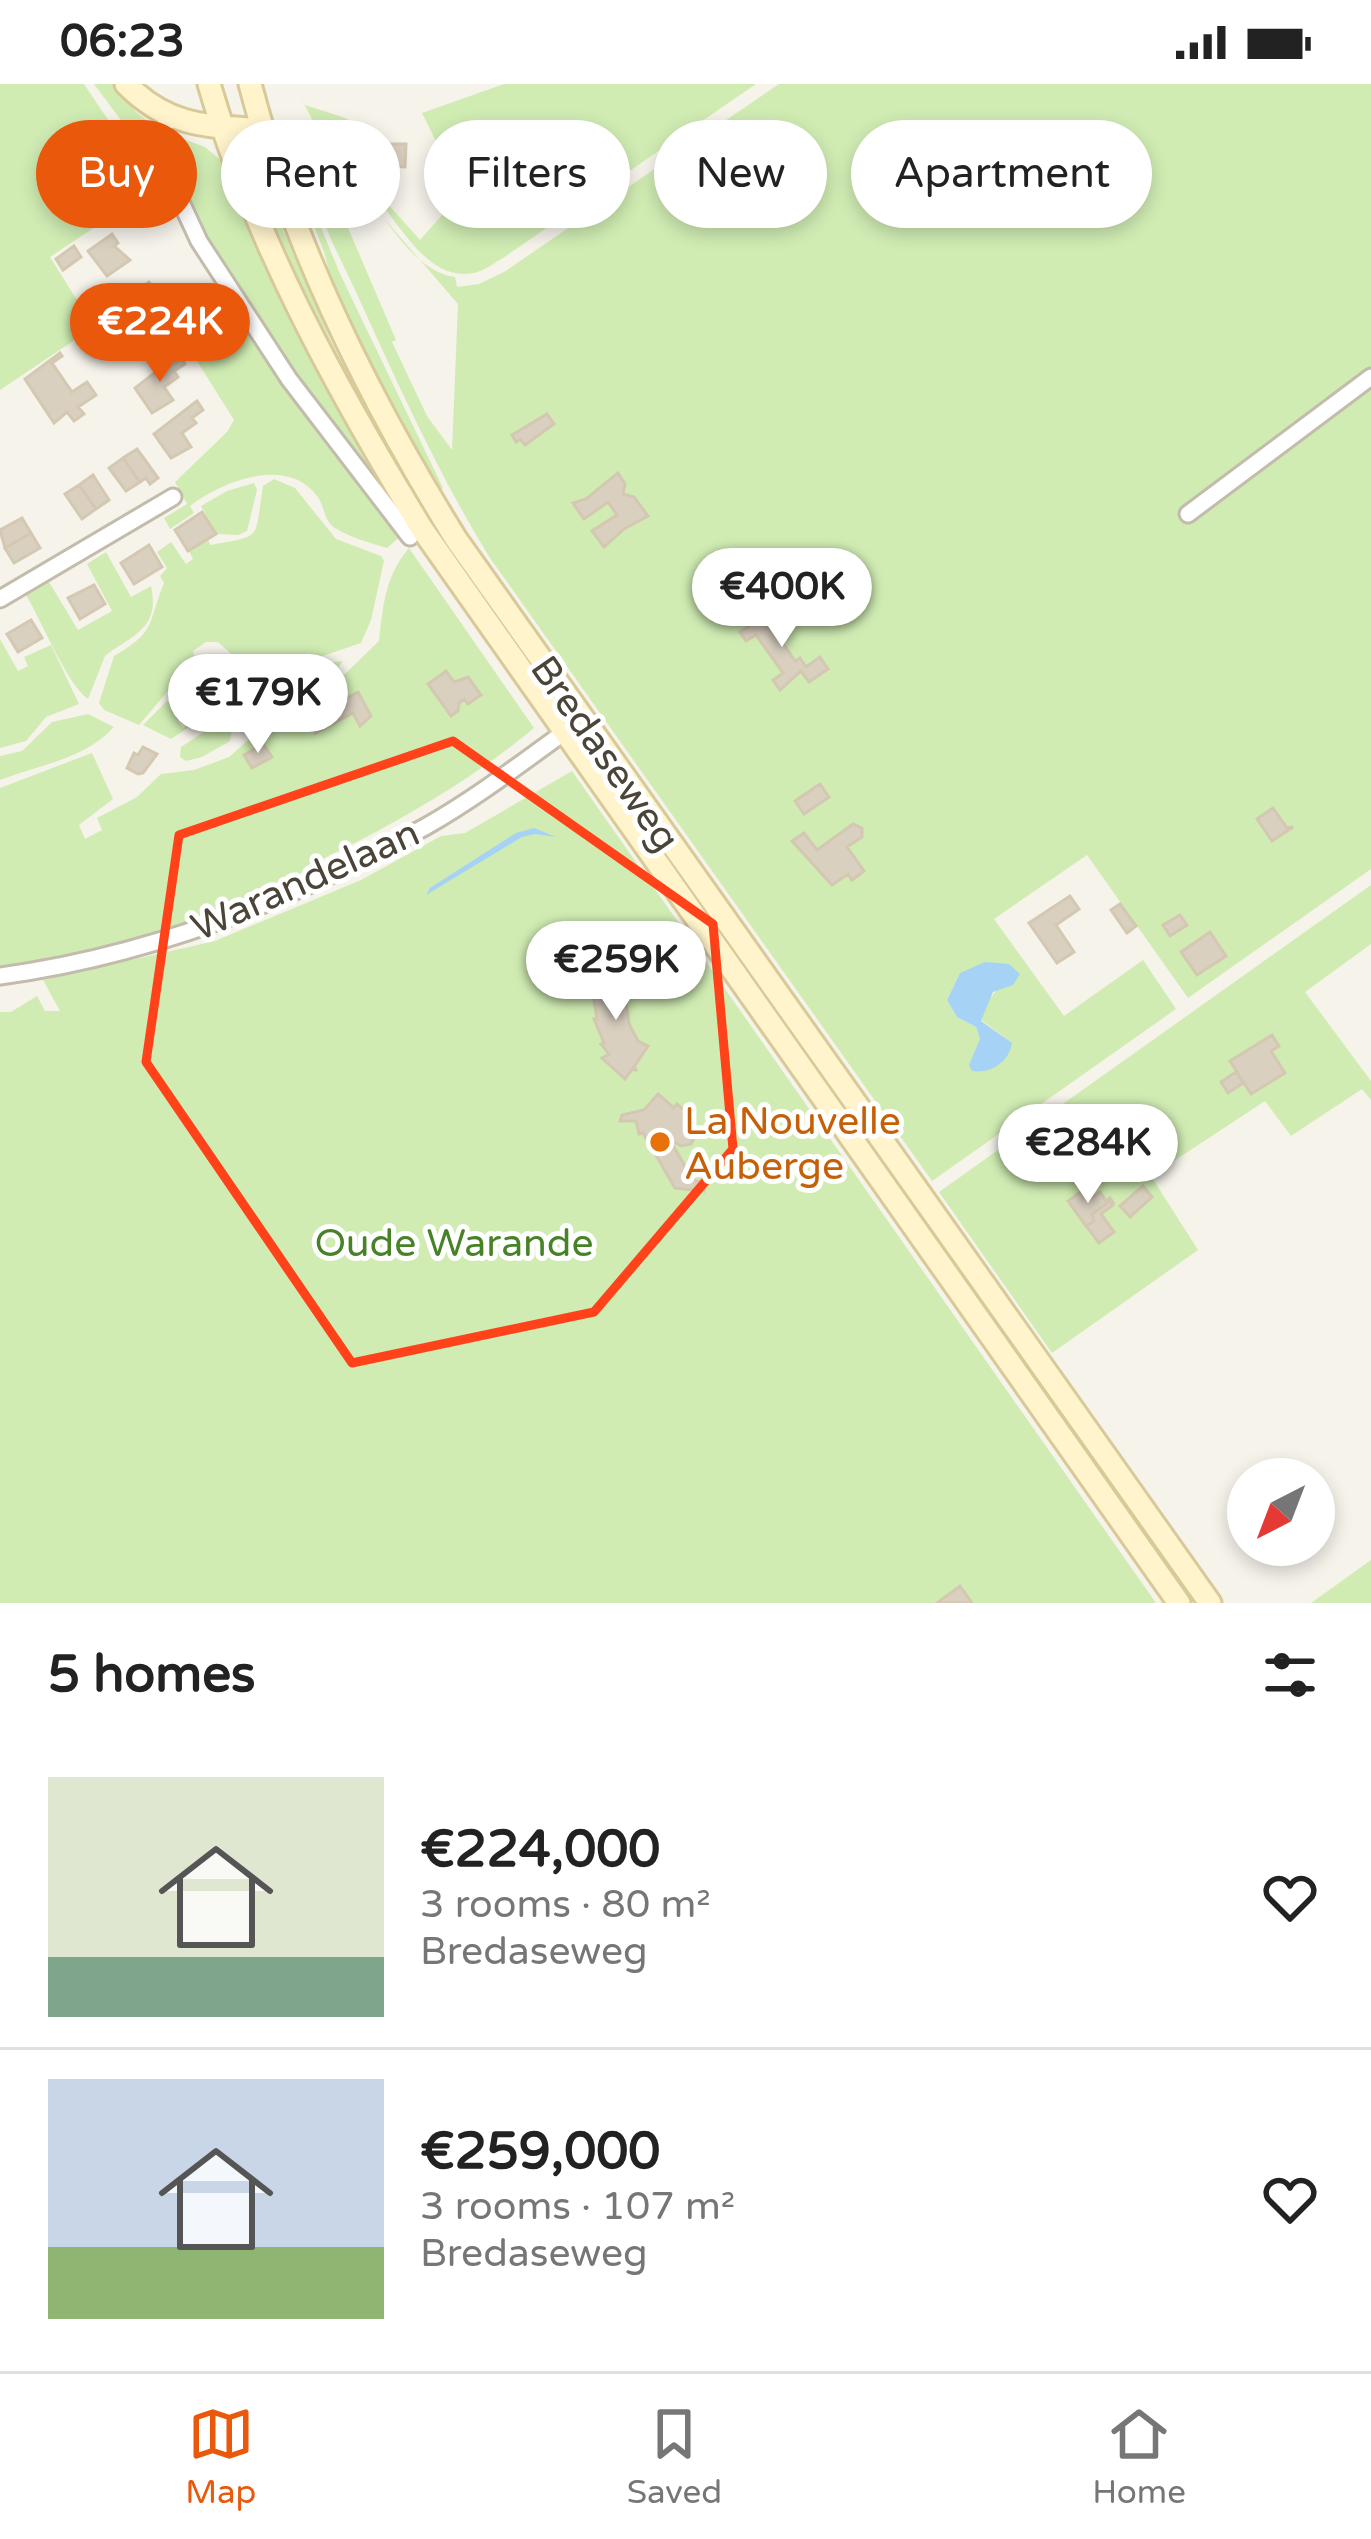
<!DOCTYPE html>
<meta charset="utf-8">
<style>
:root{--surface:#fff;--page:#f2f2f2;--text:#222;--muted:#767676;--line:#e0e0e0;--accent:#ea580c}
body{margin:0;font-family:"Varela Round",sans-serif;background:var(--page);color:var(--text);height:100vh;display:flex;flex-direction:column;font-size:45px;white-space:nowrap}
*{box-sizing:border-box;margin:0}
p{font-size:39px;color:var(--muted)}
.icon{flex:none;width:66px;height:66px;fill:none;stroke:currentColor;stroke-width:2;stroke-linecap:round;stroke-linejoin:round}
.map{position:relative;height:1519px;overflow:hidden}
.panel{display:flex;flex-direction:column;background:var(--surface);flex:1}
.panel>*{flex:none}
.banner{position:absolute;left:36px;top:36px;width:1299px;height:108px;display:flex;gap:24px}
.needle{width:78px;rotate:222deg}
.fabs{position:absolute;left:1227px;top:1374px;display:grid;gap:24px}
.fabs a{display:grid;place-items:center;width:108px;height:108px;border-radius:50%;background:var(--surface);box-shadow:0 6px 18px #0003;font-size:60px}
.price{position:absolute;translate:-50% -102px;padding:0 27px;border-radius:42px;background:#fff;color:#222;font-size:39px;line-height:78px;filter:drop-shadow(0 3px 6px #0008)}
.price::after{content:'';position:absolute;left:50%;top:72px;width:36px;height:27px;margin-left:-18px;background:inherit;clip-path:polygon(0 0,100% 0,50% 100%)}
.price.current{background:var(--accent);color:#fff}
ul{padding:0;list-style:none}
li{display:flex;align-items:center;gap:36px;height:300px;padding:0 48px}
li+li{border-top:3px solid var(--line)}
li span{display:grid;place-items:center;flex:none;width:336px;height:240px;border-radius:0px;color:#555}
li>.icon{margin-inline-start:auto}
span .icon{width:144px;height:144px;fill:#fffc;stroke-width:1}
li b{font-size:51px}
h2{display:flex;justify-content:space-between;align-items:center;height:144px;padding:0 48px;font-size:51px}
.tag{padding:0 42px;border-radius:54px;background:var(--surface);box-shadow:0 6px 18px #0003;font-size:42px;line-height:108px}
.tag.current{background:var(--accent);color:#fff}
.status{display:flex;justify-content:space-between;align-items:center;height:84px;padding:0 60px;background:var(--surface);direction:ltr}
.status svg{height:33px;fill:currentColor}
.tab-bar{display:flex;justify-content:space-around;align-items:center;height:168px;border-top:3px solid var(--line);background:var(--surface);font-size:33px;color:var(--muted)}
.tab-bar a{display:grid;justify-items:center;gap:6px}
.tab-bar .current{color:var(--accent)}
.map>svg:first-child{display:block}
.green{fill:#d0ecb3;fill-rule:evenodd}
.water{fill:#a6d2f5}
.building{fill:#d9d0c0;stroke:#d4c8b2;stroke-width:3}
.lines{fill:none;stroke-linecap:round;stroke-linejoin:round}
.street-casing{stroke:#c3bcad;stroke-width:21}
.secondary-casing{stroke:#d8c999;stroke-width:27}
.street{stroke:#fff;stroke-width:15}
.secondary{stroke:#fff4cc;stroke-width:21}
.marked{fill:none;stroke:#ff4219;stroke-width:9;stroke-linejoin:round}
.food-dot{fill:#e8710a;stroke:#fff;stroke-width:4.5}
.labels{text-anchor:middle;stroke-width:10;stroke-linejoin:round;paint-order:stroke}
.street-label{font-size:39px;fill:#4b4438;stroke:#fff}
.food-label{font-size:39px;fill:#c56008;stroke:#fff;text-anchor:start}
.park-label{font-size:39px;fill:#478227;stroke:#fff}
</style>
<div class="status"><b>06:23</b><svg viewBox="0 0 49 12"><path d="M0 12V9h3v3zM5 12V6h3v6zM10 12V3h3v9zM15 12V0h3v12zM26 1h20v11H26zM47 4h2v5h-2z"/></svg></div>
<div class="map">
<svg width="1371" height="1519" viewBox="0 0 1371 1519">
<rect width="100%" height="100%" fill="#f6f3eb"/>
<path class="green" d="M 0,0 L 84,0 L 154,104 L 50,173 L 94,243 L 0,306 Z
M 94,0 L 113,0 L 135,27 L 152,41 L 158,86 Z
M 504,0 L 756,0 L 503,174 C 495,178 486,186 477,188 C 426,203 395,129 366,102 L 363,106 C 387,136 415,188 455,193 L 457,203 L 479,200 L 504,188 L 779,0 L 1371,0 L 1371,785 L 1188,914 L 1087,771 L 994,835 L 1064,932 L 1143,876 L 1176,925 L 932,1097 L 490,474 C 440,393 400,305 361,219 C 339,170 308,117 305,63 L 331,104 L 396,256 L 392,258 L 427,332 L 452,366 L 458,220 L 349,94 L 345,96 L 332,84 L 343,88 L 309,49 L 312,35 L 299,10 L 305,21 C 356,38 362,32 382,85 L 369,99 L 420,156 L 467,103 L 451,88 L 422,29 ZM 960,889 L 999,903 L 984,922 L 981,936 L 1004,953 L 980,955 L 976,943 L 957,933 L 947,916 Z
M 175,52 L 205,63 L 229,83 L 414,447 L 365,389 L 195,140 L 166,79 L 168,59 Z
M 298,62 L 303,100 L 341,192 L 443,404 L 437,408 L 337,215 L 324,168 L 292,83 L 291,67 Z
M 278,135 L 332,259 L 410,406 L 326,262 L 269,138 Z
M 233,229 L 401,452 L 387,464 C 370,459 349,453 335,444 C 323,436 325,422 317,412 C 287,371 221,398 190,422 L 194,429 L 170,445 L 164,434 L 187,420 L 175,398 L 227,348 L 234,336 L 185,258 Z
M 274,395 L 295,404 L 336,455 L 381,472 L 384,477 L 371,536 L 361,559 L 258,594 L 218,558 L 206,558 L 193,567 L 195,575 L 139,641 L 104,626 L 99,619 L 114,572 C 157,547 147,541 164,499 L 160,492 L 167,484 L 157,468 L 171,458 L 186,480 L 193,475 L 189,467 L 208,455 L 210,461 C 264,451 254,457 263,402 Z
M 254,399 L 257,406 L 247,447 L 238,451 L 216,450 L 201,422 L 227,407 Z
M 409,464 L 534,644 C 468,699 396,739 319,777 L 318,787 C 216,834 110,866 0,885 L 0,704 L 92,669 L 113,715 L 79,741 L 85,755 L 102,746 L 97,734 L 137,713 L 161,690 L 194,686 L 229,673 L 255,650 L 286,637 L 318,616 L 379,557 C 383,522 385,492 409,464 Z
M 106,468 L 131,513 L 151,502 C 161,546 130,552 105,572 L 88,615 C 67,600 42,538 26,511 L 49,498 L 78,546 L 112,527 L 87,480 Z
M 0,555 L 18,587 L 28,582 L 24,573 L 51,561 L 79,620 L 46,633 L 26,657 L 0,664 Z
M 343,577 C 319,610 284,634 244,646 L 234,640 L 232,632 C 257,599 302,581 343,577 Z
M 167,617 L 183,627 L 178,637 L 183,644 L 191,637 L 194,640 L 171,655 L 143,641 Z
M 88,630 L 114,643 C 85,675 39,681 0,696 L 0,672 L 22,667 L 52,638 Z
M 219,638 L 232,646 L 230,657 L 202,673 L 186,677 L 180,673 L 181,663 Z
M 572,687 L 1156,1519 L 0,1519 L 0,928 L 11,928 L 37,912 L 45,927 L 60,927 L 43,896 L 215,857 L 361,796 L 441,752 L 465,749 Z
M 1371,801 L 1371,860 L 1305,908 L 1371,997 L 1371,1016 L 1362,1005 L 1291,1052 L 1265,1017 L 1151,1092 L 1198,1166 L 1052,1269 L 939,1108 Z
M 1371,1476 L 1371,1519 L 1311,1519 Z"/>
<path class="water" d="M 534,744 L 556,753 L 535,750 L 522,753 L 426,811 L 430,804 L 516,749 Z
M 985,878 L 1009,880 L 1020,890 L 1013,901 L 993,908 L 981,937 L 1012,959 C 1009,978 991,990 972,987 L 969,981 L 980,955 L 976,943 L 957,933 L 947,916 L 960,889 Z"/>
<path class="building" d="M 391,60 L 406,60 L 405,83 L 383,82 L 383,75 L 390,75 Z
M 112,150 L 118,159 L 114,162 L 130,176 L 107,192 L 88,167 Z
M 74,162 L 81,173 L 63,186 L 56,175 Z
M 149,198 L 163,218 L 133,239 L 119,219 Z
M 60,269 L 62,272 L 52,279 L 72,308 L 87,298 L 96,311 L 78,323 L 84,330 L 74,337 L 67,328 L 54,339 L 25,295 Z
M 179,270 L 185,280 L 174,287 L 178,293 L 164,303 L 173,316 L 152,329 L 135,304 Z
M 197,317 L 203,326 L 192,334 L 196,339 L 182,349 L 191,363 L 171,374 L 154,350 Z
M 547,330 L 554,340 L 525,361 L 520,355 L 516,358 L 512,351 Z
M 137,365 L 158,394 L 150,400 L 146,394 L 140,398 L 123,374 Z
M 123,374 L 140,398 L 126,407 L 109,384 Z
M 618,389 L 625,400 L 623,410 L 634,413 L 648,432 L 624,445 L 604,463 L 592,447 L 617,431 L 608,418 L 584,435 L 573,419 L 586,415 Z
M 93,391 L 109,416 L 96,425 L 79,401 Z
M 79,401 L 96,425 L 82,435 L 65,410 Z
M 202,428 L 216,450 L 188,467 L 175,446 Z
M 22,434 L 31,449 L 5,464 L 0,446 Z
M 31,449 L 40,464 L 14,479 L 5,464 Z
M 149,461 L 162,483 L 134,500 L 121,479 Z
M 746,467 L 753,478 L 726,493 L 720,485 Z
M 94,501 L 105,520 L 80,535 L 68,514 Z
M 781,522 L 788,532 L 772,543 L 795,577 L 800,574 L 806,583 L 820,573 L 828,585 L 809,598 L 801,587 L 780,606 L 773,596 L 783,589 L 756,551 L 746,557 L 740,548 Z
M 31,536 L 42,554 L 18,568 L 7,550 Z
M 203,578 L 213,589 L 220,582 L 225,585 L 229,599 L 193,630 L 187,623 L 200,611 L 184,594 Z
M 446,587 L 454,598 L 468,593 L 481,611 L 468,620 L 464,615 L 459,619 L 458,627 L 451,632 L 428,600 Z
M 358,608 L 371,632 L 360,642 L 353,629 L 314,650 L 320,646 L 313,633 Z
M 263,660 L 272,673 L 252,684 L 244,671 Z
M 143,663 L 157,670 L 143,689 L 138,690 L 127,684 L 134,669 L 138,671 Z
M 820,700 L 829,713 L 804,730 L 795,717 Z
M 1273,724 L 1287,744 L 1293,743 L 1272,757 L 1257,735 Z
M 853,740 L 862,744 L 862,753 L 847,763 L 864,787 L 852,796 L 848,790 L 832,801 L 792,757 L 804,749 L 817,766 Z
M 1070,812 L 1079,825 L 1056,841 L 1074,868 L 1057,879 L 1029,839 Z
M 1120,820 L 1136,842 L 1127,849 L 1111,826 Z
M 1180,831 L 1187,841 L 1170,852 L 1163,841 Z
M 1210,848 L 1226,872 L 1197,891 L 1181,868 Z
M 603,880 L 612,883 L 609,890 L 630,896 L 626,918 L 629,940 L 638,957 L 648,962 L 634,983 L 637,987 L 633,984 L 625,995 L 602,974 L 609,970 L 601,960 L 604,959 L 594,935 L 597,935 L 593,910 L 596,911 L 598,886 L 601,887 Z
M 1272,951 L 1279,962 L 1271,967 L 1285,989 L 1251,1010 L 1230,977 Z
M 1236,988 L 1243,999 L 1228,1009 L 1221,998 Z
M 658,1010 L 674,1024 L 677,1020 L 686,1028 L 683,1031 L 693,1041 L 696,1051 L 691,1060 L 681,1062 L 670,1056 L 685,1082 L 684,1095 L 705,1098 L 704,1107 L 675,1104 L 643,1049 L 639,1050 L 636,1037 L 620,1037 L 622,1031 L 644,1026 Z
M 1143,1102 L 1152,1113 L 1130,1133 L 1120,1122 Z
M 1083,1106 L 1090,1115 L 1100,1108 L 1106,1117 L 1110,1114 L 1114,1120 L 1110,1117 L 1092,1130 L 1094,1137 L 1086,1142 L 1068,1117 Z
M 1110,1117 L 1113,1121 L 1101,1130 L 1114,1148 L 1099,1159 L 1086,1142 L 1094,1137 L 1092,1130 Z
M 960,1502 L 972,1519 L 937,1519 Z"/>
<g class="lines">
<g class="street-casing">
<path id="street" d="M 167,31 L 160,73 L 199,157 L 289,295 L 410,453
M 263,46 L 301,54
M 1188,430 L 1371,293
M 0,515 L 173,413
M 0,892 C 149,872 294,815 425,743 C 476,714 523,678 570,644"/>
</g>
<g class="secondary-casing">
<path id="secondary" d="M 126,0 C 168,43 207,42 263,46
M 209,0 C 255,157 337,306 422,445 L 1179,1519
M 250,0 C 292,160 369,315 456,455 L 1210,1519"/>
</g>
<use href="#street" class="street"/>
<use href="#secondary" class="secondary"/>
</g>
<path class="marked" d="M 453,657 L 713,840 L 733,1065 L 594,1228 L 352,1279 L 146,978 L 179,751 Z"/>
<circle class="food-dot" cx="660" cy="1058" r="12"/>
<g class="labels">
<g class="street-label">
<text transform="translate(606 669) rotate(55)" y="14">Bredaseweg</text>
<text transform="translate(305 795) rotate(-24)" y="14">Warandelaan</text>
</g>
<g class="food-label">
<text x="684" y="1050">La Nouvelle<tspan x="684" dy="45">Auberge</tspan></text>
</g>
<g class="park-label">
<text x="454" y="1172">Oude Warande</text>
</g>
</g>
</svg>
<div class="fabs">
<a><svg class="needle" viewBox="-14 -14 28 28"><path d="M0-13l5 13h-10z" fill="#e53935"/><path d="M0 13l5-13h-10z" fill="#767676"/></svg></a>
</div>
<b class="price current" style="left:160px;top:301px">€224K</b>
<b class="price" style="left:782px;top:566px">€400K</b>
<b class="price" style="left:258px;top:672px">€179K</b>
<b class="price" style="left:616px;top:939px">€259K</b>
<b class="price" style="left:1088px;top:1122px">€284K</b>
<div class="banner">
<a class="tag current">Buy</a>
<a class="tag">Rent</a>
<a class="tag">Filters</a>
<a class="tag">New</a>
<a class="tag">Apartment</a>
</div>
</div>
<section class="panel">
<h2>5 homes<svg class="icon" aria-label="filters" viewBox="0 0 24 24"><path d="M4 7h16M4 17h16"/><circle cx="9" cy="7" r="2"/><circle cx="15" cy="17" r="2"/></svg></h2>
<ul>
<li><span style="background:linear-gradient(#dfe7d0 75%,#7fa58c 0)"><svg class="icon" aria-label="home" viewBox="0 0 24 24"><path d="M3 11l9-7 9 7M6 9v11h12V9"/></svg></span><div><b>€224,000</b><p>3 rooms · 80 m²</p><p>Bredaseweg</p></div><svg class="icon" aria-label="heart" viewBox="0 0 24 24"><path d="M12 20l-8-8c-3-5 5-10 8-4 3-6 11-1 8 4z"/></svg></li>
<li><span style="background:linear-gradient(#c9d6e8 70%,#8fb573 0)"><svg class="icon" aria-label="home" viewBox="0 0 24 24"><path d="M3 11l9-7 9 7M6 9v11h12V9"/></svg></span><div><b>€259,000</b><p>3 rooms · 107 m²</p><p>Bredaseweg</p></div><svg class="icon" aria-label="heart" viewBox="0 0 24 24"><path d="M12 20l-8-8c-3-5 5-10 8-4 3-6 11-1 8 4z"/></svg></li>
</ul>
</section>
<nav class="tab-bar">
<a class="current"><svg class="icon" aria-label="map" viewBox="0 0 24 24"><path d="M3 6l6-2 6 2 6-2v14l-6 2-6-2-6 2zM9 4v14M15 6v14"/></svg>Map</a>
<a><svg class="icon" aria-label="saved" viewBox="0 0 24 24"><path d="M7 4h10v16l-5-4-5 4z"/></svg>Saved</a>
<a><svg class="icon" aria-label="home" viewBox="0 0 24 24"><path d="M3 11l9-7 9 7M6 9v11h12V9"/></svg>Home</a>
</nav>
